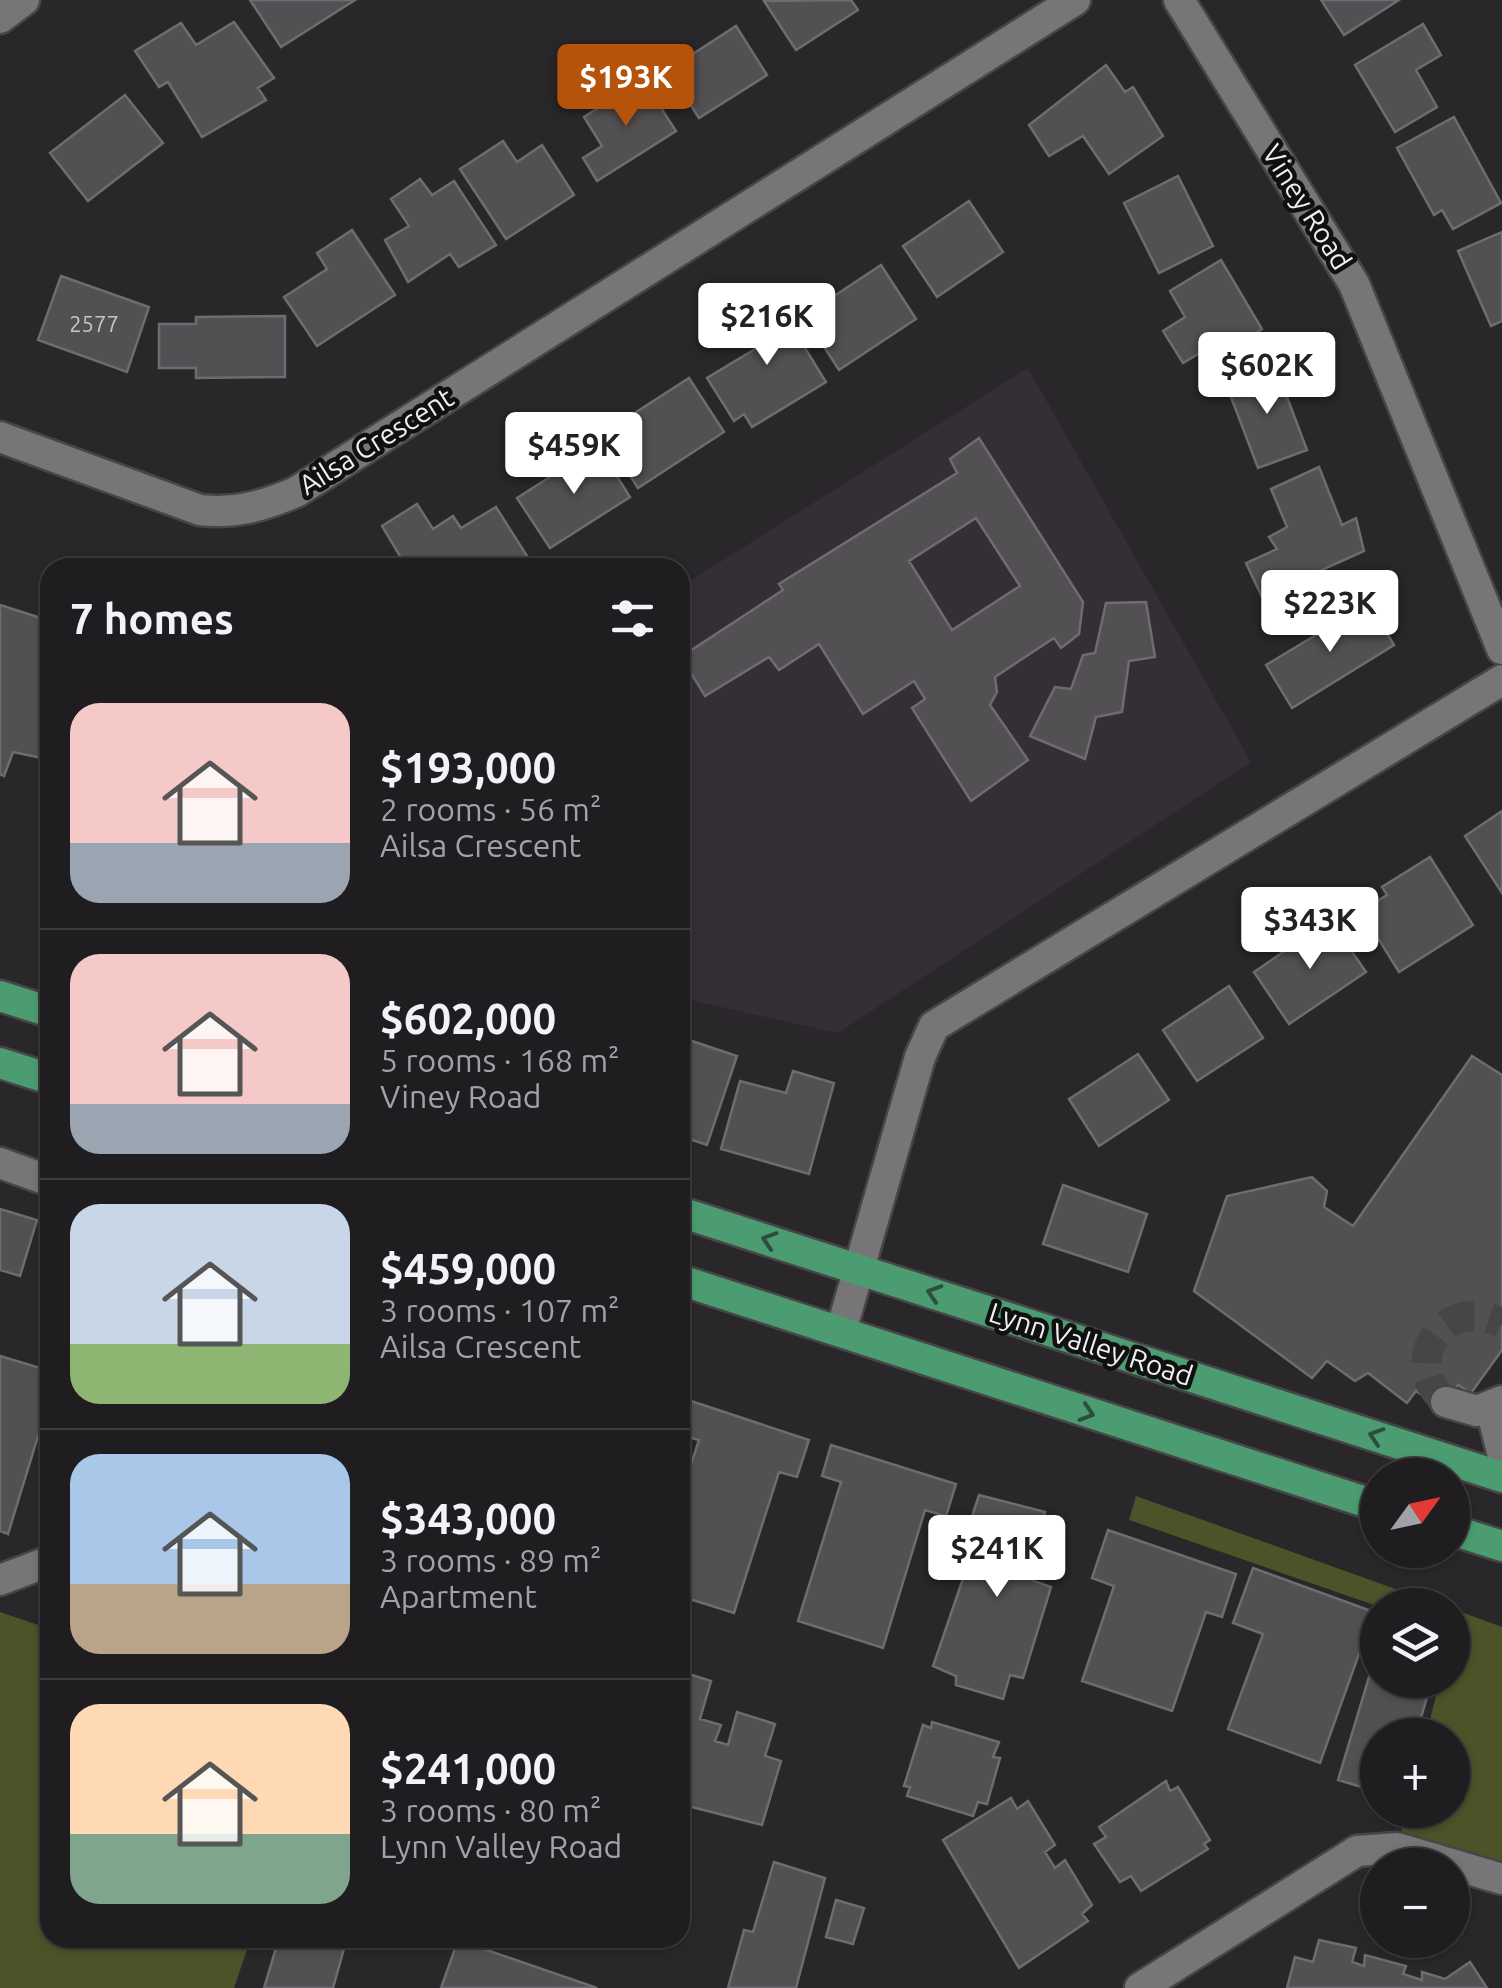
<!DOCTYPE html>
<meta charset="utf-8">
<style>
:root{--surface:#1f1d20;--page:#272629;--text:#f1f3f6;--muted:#a1a2a5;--line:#3c3b3e;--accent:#b45309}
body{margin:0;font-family:Ubuntu,sans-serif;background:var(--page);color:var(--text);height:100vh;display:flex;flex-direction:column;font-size:38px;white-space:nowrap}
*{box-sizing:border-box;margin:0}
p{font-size:32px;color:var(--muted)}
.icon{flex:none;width:55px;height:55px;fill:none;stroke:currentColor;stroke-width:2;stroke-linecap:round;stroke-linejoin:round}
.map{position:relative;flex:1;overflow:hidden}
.sheet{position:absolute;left:40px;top:558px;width:650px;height:1390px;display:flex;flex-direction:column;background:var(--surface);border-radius:30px;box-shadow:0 2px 8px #0004,0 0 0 2px var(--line)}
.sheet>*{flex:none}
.needle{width:65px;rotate:57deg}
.fabs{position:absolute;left:1360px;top:1458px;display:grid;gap:20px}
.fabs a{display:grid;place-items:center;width:110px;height:110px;border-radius:50%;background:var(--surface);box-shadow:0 2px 8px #0004,0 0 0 2px var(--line);font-size:50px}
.price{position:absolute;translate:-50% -85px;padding:0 22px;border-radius:10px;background:#fff;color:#222;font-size:32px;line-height:65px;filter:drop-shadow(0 2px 5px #0008)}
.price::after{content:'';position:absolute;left:50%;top:60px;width:30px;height:22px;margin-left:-15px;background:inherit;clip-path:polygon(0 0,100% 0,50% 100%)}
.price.selected{background:var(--accent);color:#fff}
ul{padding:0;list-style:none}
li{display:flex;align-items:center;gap:30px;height:250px;padding:0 30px}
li+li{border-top:2px solid var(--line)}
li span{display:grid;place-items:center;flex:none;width:280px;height:200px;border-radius:30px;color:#555}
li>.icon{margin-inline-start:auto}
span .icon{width:120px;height:120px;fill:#fffc;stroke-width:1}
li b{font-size:42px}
h2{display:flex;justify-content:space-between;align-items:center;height:120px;padding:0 30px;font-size:42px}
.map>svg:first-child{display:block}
.built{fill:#342e36}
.green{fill:#4d5228}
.building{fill:#535054;stroke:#6e6c6f;stroke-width:2.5;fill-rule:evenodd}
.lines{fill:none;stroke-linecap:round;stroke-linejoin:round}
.minor-tunnel{stroke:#474548;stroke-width:30;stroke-dasharray:30 15;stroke-linecap:butt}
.minor-casing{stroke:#474547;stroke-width:35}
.major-casing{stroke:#474547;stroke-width:35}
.minor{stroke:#787579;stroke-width:30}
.major{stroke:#4b9d71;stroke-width:30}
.oneway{stroke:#2b4f3c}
.labels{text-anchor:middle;stroke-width:9;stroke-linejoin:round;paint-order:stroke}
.number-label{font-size:22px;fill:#c8c6c9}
.street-label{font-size:28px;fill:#efeef0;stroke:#111011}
</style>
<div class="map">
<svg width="1502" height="1988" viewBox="0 0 1502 1988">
<rect width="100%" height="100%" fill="#29272a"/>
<path class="built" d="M 1028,368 L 1251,762 L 838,1033 L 680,998 L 680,587 Z"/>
<path class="green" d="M 1136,1496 L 1440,1605 L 1377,1606 L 1129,1520 Z
M 1453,1609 L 1502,1627 L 1502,1889 L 1395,1854 L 1407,1810 L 1452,1810 L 1452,1735 L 1426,1735 L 1440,1680 L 1452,1680 Z
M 0,1612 L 50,1629 L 50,1938 L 251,1938 L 234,1988 L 0,1988 Z"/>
<path class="building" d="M 250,0 L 355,0 L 281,47 Z
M 851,0 L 858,10 L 796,50 L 764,1 Z
M 1321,0 L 1399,0 L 1344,35 Z
M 234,22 L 274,78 L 258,88 L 266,100 L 202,137 L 168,82 L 159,87 L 135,51 L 181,23 L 196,45 Z
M 1423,24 L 1441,55 L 1416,70 L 1437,107 L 1395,132 L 1355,65 Z
M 736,26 L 767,75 L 699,118 L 668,70 Z
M 1106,65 L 1125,92 L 1133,87 L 1163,136 L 1109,174 L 1083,136 L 1049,156 L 1029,125 Z
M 643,80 L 676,131 L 597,181 L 583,158 L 602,146 L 584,117 Z
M 125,95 L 163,143 L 88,201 L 50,153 Z
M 1454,117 L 1501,203 L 1453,229 L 1442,210 L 1434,215 L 1397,148 Z
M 503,141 L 517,162 L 542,145 L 574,195 L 506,239 L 460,169 Z
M 1178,176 L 1213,246 L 1159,273 L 1124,203 Z
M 420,179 L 432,195 L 454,181 L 496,245 L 459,267 L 450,254 L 408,282 L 385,240 L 409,226 L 391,199 Z
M 969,201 L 1003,252 L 937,297 L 903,246 Z
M 352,230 L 395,295 L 317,346 L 284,297 L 327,269 L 317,253 Z
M 1502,232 L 1502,321 L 1491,326 L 1458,251 Z
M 1221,260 L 1262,329 L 1211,360 L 1205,350 L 1183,363 L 1163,331 L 1185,317 L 1170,291 Z
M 881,265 L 916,319 L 839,370 L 804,316 Z
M 61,276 L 149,307 L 127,372 L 38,340 Z
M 773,296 L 826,382 L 752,427 L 744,414 L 734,421 L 707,378 L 760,346 L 741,315 Z
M 285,316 L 285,377 L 196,378 L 196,368 L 159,368 L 159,324 L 196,324 L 196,317 Z
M 1275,365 L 1307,450 L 1258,468 L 1226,384 Z
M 689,378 L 724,432 L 638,488 L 609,443 L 630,430 L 624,420 Z
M 979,438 L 1083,602 L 1079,634 L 1061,648 L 1054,638 L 995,677 L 997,692 L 990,705 L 1028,760 L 971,801 L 912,708 L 925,699 L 914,681 L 863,714 L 819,644 L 779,670 L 769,657 L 705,696 L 681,657 L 783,590 L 779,584 L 957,473 L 950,459 ZM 976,518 L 1020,586 L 952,630 L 909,561 Z
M 598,446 L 630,497 L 550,548 L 517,498 Z
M 1319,467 L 1342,525 L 1356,518 L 1364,551 L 1262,597 L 1246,563 L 1277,549 L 1269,537 L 1287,527 L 1271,489 Z
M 417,504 L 433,529 L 453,516 L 461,528 L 496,507 L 527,556 L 509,568 L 407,568 L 382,526 Z
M 1146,602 L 1155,657 L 1129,661 L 1122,712 L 1096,717 L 1085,759 L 1030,736 L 1055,687 L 1071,689 L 1083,655 L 1095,653 L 1106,603 Z
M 1369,603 L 1394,645 L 1292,708 L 1266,665 Z
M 0,605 L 50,621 L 50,786 L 45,785 L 41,772 L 46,759 L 13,752 L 4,776 L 0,774 Z
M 1502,811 L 1502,893 L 1465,836 Z
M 1430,857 L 1473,925 L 1399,972 L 1361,911 L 1387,895 L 1382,887 Z
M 1330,920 L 1366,972 L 1289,1024 L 1254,972 Z
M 1229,986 L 1263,1038 L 1197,1081 L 1163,1030 Z
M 680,1037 L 737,1056 L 707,1145 L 680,1136 Z
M 1138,1054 L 1169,1100 L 1099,1146 L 1069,1099 Z
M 1472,1056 L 1502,1075 L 1502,1350 L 1471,1393 L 1458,1385 L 1442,1408 L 1416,1391 L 1407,1403 L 1368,1373 L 1355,1381 L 1327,1361 L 1312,1378 L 1194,1291 L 1227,1196 L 1312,1177 L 1327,1191 L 1324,1207 L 1353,1226 Z
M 793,1071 L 834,1083 L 809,1174 L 721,1149 L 740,1081 L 786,1093 Z
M 1063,1185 L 1147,1214 L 1128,1272 L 1043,1244 Z
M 0,1209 L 37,1220 L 20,1276 L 0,1270 Z
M 0,1356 L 50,1371 L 50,1397 L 8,1534 L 0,1531 Z
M 691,1401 L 809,1440 L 797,1477 L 779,1472 L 734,1613 L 680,1596 L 680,1498 L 699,1440 L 680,1435 Z
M 831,1445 L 956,1484 L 946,1516 L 925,1510 L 883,1648 L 798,1621 L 841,1482 L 822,1476 Z
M 979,1495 L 1045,1512 L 1036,1550 L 1046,1555 L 1034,1581 L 1051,1587 L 1023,1678 L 1010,1675 L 1003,1699 L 956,1685 L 956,1676 L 933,1666 L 979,1532 L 969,1526 Z
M 1108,1530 L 1236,1574 L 1222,1617 L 1206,1612 L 1172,1711 L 1082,1681 L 1114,1586 L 1092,1578 Z
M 1253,1568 L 1374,1612 L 1320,1763 L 1228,1729 L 1263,1634 L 1233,1623 Z
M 1378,1647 L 1378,1680 L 1432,1680 L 1416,1735 L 1378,1735 L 1378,1792 L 1338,1780 Z
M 680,1671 L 711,1681 L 700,1719 L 721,1725 L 715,1741 L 728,1745 L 737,1712 L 775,1724 L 765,1756 L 781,1761 L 762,1825 L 688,1806 L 691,1793 L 680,1790 Z
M 932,1722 L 999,1742 L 993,1757 L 1000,1758 L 987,1804 L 978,1802 L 973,1816 L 907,1796 L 910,1787 L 904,1786 L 923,1725 L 931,1728 Z
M 1166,1781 L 1170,1791 L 1178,1787 L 1210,1840 L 1204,1844 L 1208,1849 L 1141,1891 L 1131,1876 L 1120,1882 L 1094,1844 L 1106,1837 L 1099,1827 Z
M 1011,1798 L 1017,1809 L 1028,1801 L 1055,1845 L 1045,1852 L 1055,1868 L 1065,1860 L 1092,1905 L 1082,1914 L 1088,1921 L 1019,1968 L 943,1840 Z
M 774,1862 L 825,1878 L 796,1988 L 728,1988 L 744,1930 L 753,1932 Z
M 836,1900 L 864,1908 L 853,1944 L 826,1937 Z
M 279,1938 L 347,1938 L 333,1988 L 264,1988 Z
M 458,1940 L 597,1988 L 441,1988 Z
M 1319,1940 L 1356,1948 L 1352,1962 L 1364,1966 L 1365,1955 L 1406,1966 L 1403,1974 L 1422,1980 L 1422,1972 L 1445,1979 L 1470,1962 L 1487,1988 L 1287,1988 L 1295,1957 L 1313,1962 Z"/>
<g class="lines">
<path class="minor-tunnel" d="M 1446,1402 C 1397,1362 1448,1292 1502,1324"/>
<g class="minor-casing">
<path id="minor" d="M 1179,0 L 1354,284 L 1502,649
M 0,18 L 24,0
M 0,437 L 200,510 C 236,514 263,506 296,492 L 1075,0
M 0,1163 L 50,1181
M 841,1331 L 920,1057 L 934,1026 L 1502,680
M 1446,1402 L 1477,1411 L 1502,1401
M 1491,1408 L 1502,1452
M 0,1580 L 50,1561
M 1140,1988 L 1357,1851 L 1397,1848 L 1502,1879"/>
</g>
<g class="major-casing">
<path id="major" d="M 0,996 L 50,1012
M 0,1063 L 50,1079
M 680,1212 L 1502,1477
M 680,1280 L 1378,1506
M 1452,1530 L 1502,1546"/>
</g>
<use href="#minor" class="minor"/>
<use href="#major" class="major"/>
</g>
<defs><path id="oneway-chevron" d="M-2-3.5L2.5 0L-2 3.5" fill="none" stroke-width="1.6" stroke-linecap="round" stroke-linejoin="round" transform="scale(2.5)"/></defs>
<g class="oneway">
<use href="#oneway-chevron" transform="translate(769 1240) rotate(-162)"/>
<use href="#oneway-chevron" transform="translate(934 1293) rotate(-162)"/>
<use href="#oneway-chevron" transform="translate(1087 1413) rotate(18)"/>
<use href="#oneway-chevron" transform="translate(1376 1436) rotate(-162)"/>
</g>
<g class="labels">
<g class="number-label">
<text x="94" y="332">2577</text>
</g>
<g class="street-label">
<text transform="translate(1307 207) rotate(58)" y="10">Viney Road</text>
<text transform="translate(376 441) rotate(-32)" y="10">Ailsa Crescent</text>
<text transform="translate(1091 1344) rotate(18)" y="10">Lynn Valley Road</text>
</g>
</g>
</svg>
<div class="fabs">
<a><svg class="needle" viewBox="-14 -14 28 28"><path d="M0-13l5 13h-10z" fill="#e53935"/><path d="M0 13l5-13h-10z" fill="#a1a2a5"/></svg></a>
<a><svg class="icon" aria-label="layers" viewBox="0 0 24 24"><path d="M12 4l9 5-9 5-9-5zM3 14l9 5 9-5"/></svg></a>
<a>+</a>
<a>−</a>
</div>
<b class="price selected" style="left:626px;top:129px">$193K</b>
<b class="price" style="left:767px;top:368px">$216K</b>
<b class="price" style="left:1267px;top:417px">$602K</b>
<b class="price" style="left:574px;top:497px">$459K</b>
<b class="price" style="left:1330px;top:655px">$223K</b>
<b class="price" style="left:1310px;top:972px">$343K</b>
<b class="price" style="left:997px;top:1600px">$241K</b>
<section class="sheet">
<h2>7 homes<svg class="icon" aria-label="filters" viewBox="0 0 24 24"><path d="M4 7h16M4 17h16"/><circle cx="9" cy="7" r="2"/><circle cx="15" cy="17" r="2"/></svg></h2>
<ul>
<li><span style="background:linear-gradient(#f6c9c9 70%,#9aa5b1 0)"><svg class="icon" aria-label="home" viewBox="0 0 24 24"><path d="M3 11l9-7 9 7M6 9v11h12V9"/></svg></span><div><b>$193,000</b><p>2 rooms · 56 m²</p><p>Ailsa Crescent</p></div></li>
<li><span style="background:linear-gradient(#f6c9c9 75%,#9aa5b1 0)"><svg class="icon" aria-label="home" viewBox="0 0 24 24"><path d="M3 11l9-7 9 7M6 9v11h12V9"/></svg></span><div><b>$602,000</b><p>5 rooms · 168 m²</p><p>Viney Road</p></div></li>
<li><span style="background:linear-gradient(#c9d6e8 70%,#8fb573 0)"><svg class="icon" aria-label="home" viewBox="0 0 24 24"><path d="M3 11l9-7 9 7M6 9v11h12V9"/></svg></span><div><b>$459,000</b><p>3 rooms · 107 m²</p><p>Ailsa Crescent</p></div></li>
<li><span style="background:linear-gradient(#a9c7e8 65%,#b9a48a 0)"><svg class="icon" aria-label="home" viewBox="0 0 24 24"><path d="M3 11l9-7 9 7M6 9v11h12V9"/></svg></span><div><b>$343,000</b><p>3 rooms · 89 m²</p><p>Apartment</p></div></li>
<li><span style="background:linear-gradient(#ffd9b3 65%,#7fa58c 0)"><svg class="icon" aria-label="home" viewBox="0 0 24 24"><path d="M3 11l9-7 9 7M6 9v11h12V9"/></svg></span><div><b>$241,000</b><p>3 rooms · 80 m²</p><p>Lynn Valley Road</p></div></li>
</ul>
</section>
</div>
